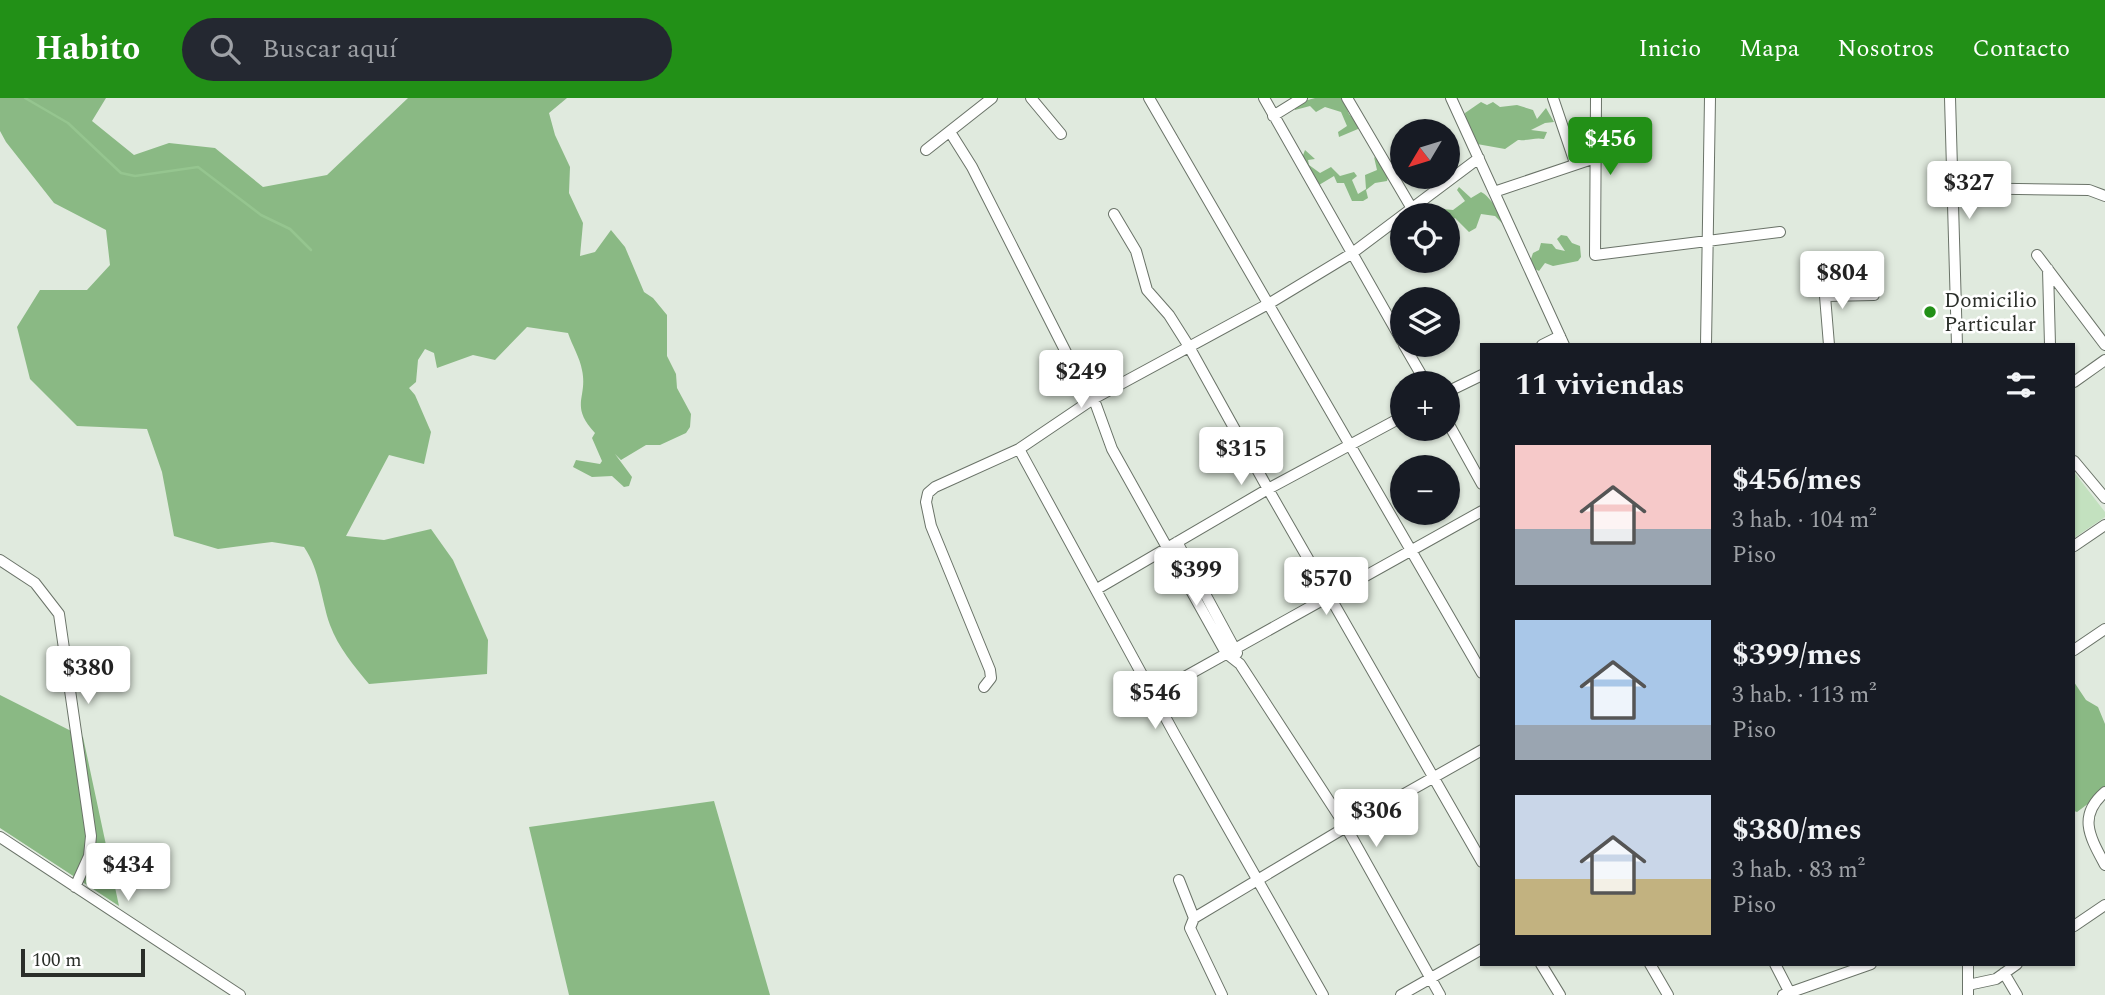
<!DOCTYPE html>
<html lang="es">
<meta charset="utf-8">
<style>
:root{--surface:#171b24;--page:#242831;--text:#f1f3f6;--muted:#9ea1a6;--accent:#229017}
body{margin:0;font-family:Spectral,serif;background:var(--page);color:var(--text);height:100vh;display:flex;flex-direction:column;font-size:26px;white-space:nowrap}
*{box-sizing:border-box;margin:0}
p{font-size:23px;color:var(--muted)}
.icon{flex:none;width:38px;height:38px;fill:none;stroke:currentColor;stroke-width:2;stroke-linecap:round;stroke-linejoin:round}
.map{position:relative;flex:1;overflow:hidden}
.sheet{position:absolute;left:1480px;top:245px;width:595px;height:623px;display:flex;flex-direction:column;background:var(--surface);border-radius:0px;box-shadow:0 2px 5px #0004}
.sheet>*{flex:none}
.needle{width:46px;rotate:232deg}
.buttons{position:absolute;left:1390px;top:21px;display:grid;gap:14px}
.buttons a{display:grid;place-items:center;width:70px;height:70px;border-radius:50%;background:var(--surface);box-shadow:0 2px 5px #0004;font-size:35px}
.scale{position:absolute;left:21px;bottom:18px;width:124px;box-sizing:border-box;padding-left:7px;border:4px solid #2a2e29;border-top:0;font-size:19px;line-height:24px;white-space:nowrap;color:#2a2e29;-webkit-text-stroke:5px #fff;paint-order:stroke}
.price{position:absolute;translate:-50% -60px;padding:0 16px;border-radius:7px;background:#fff;color:#222;font-size:23px;line-height:46px;filter:drop-shadow(0 2px 4px #0008)}
.price::after{content:'';position:absolute;left:50%;top:42px;width:21px;height:16px;margin-left:-10px;background:inherit;clip-path:polygon(0 0,100% 0,50% 100%)}
.price.selected{background:var(--accent);color:#fff}
ul{padding:0;list-style:none}
li{display:flex;align-items:center;gap:21px;height:175px;padding:0 35px}
li span{display:grid;place-items:center;flex:none;width:196px;height:140px;border-radius:0px;color:#555}
li>.icon{margin-inline-start:auto}
span .icon{width:84px;height:84px;fill:#fffc;stroke-width:1}
li b{font-size:30px}
h2{display:flex;justify-content:space-between;align-items:center;height:84px;padding:0 35px;font-size:30px}
header{display:flex;align-items:center;gap:42px;box-sizing:border-box;height:98px;padding:0 35px;background:var(--accent);color:#fff}
header strong{font-size:33px}
nav{display:flex;gap:38px;margin-inline-start:auto;font-size:24px}
.search{width:490px;height:63px;background:var(--page);display:flex;align-items:center;gap:18px;box-sizing:border-box;padding:0 24px;border-radius:38px;color:var(--muted);font-size:26px}
.map>svg:first-child{display:block}
.green{fill:#c3e1bf}
.forest{fill:#8ab984}
.lines{fill:none;stroke-linecap:round;stroke-linejoin:round}
.stream{stroke:#95c58f;stroke-width:2.5}
.minor-casing{stroke:#6a7368;stroke-width:12}
.minor{stroke:#fff;stroke-width:10}
.poi-dot{fill:#229017;stroke:#fff;stroke-width:2.5}
.labels{text-anchor:middle;stroke-width:5;stroke-linejoin:round;paint-order:stroke}
.poi-label{font-size:21px;fill:#2a2e29;stroke:#fff;text-anchor:start}
</style>
<header>
<strong>Habito</strong>
<div class="search"><svg class="icon" aria-label="search" viewBox="0 0 24 24"><circle cx="10" cy="10" r="6"/><path d="M15 15l6 6"/></svg>Buscar aquí</div>
<nav><a>Inicio</a><a>Mapa</a><a>Nosotros</a><a>Contacto</a></nav>
</header>
<div class="map">
<svg width="2105" height="897" viewBox="0 0 2105 897">
<rect width="100%" height="100%" fill="#e0eade"/>
<path class="green" d="M 2074,374 L 2105,414 L 2105,419 L 2074,440 Z"/>
<path class="forest" d="M 0,0 L 106,0 L 92,23 L 134,57 L 169,45 L 215,50 L 263,89 L 327,77 L 408,0 L 567,0 L 549,15 L 555,37 L 570,69 L 569,95 L 583,125 L 580,158 L 595,154 L 611,132 L 625,149 L 644,194 L 653,200 L 667,217 L 667,258 L 676,276 L 677,290 L 691,316 L 690,329 L 686,335 L 660,347 L 646,347 L 621,362 L 615,356 L 632,379 L 629,388 L 624,389 L 612,378 L 592,379 L 573,369 L 576,362 L 600,366 L 602,363 L 592,340 L 595,335 C 569,307 588,300 582,272 C 580,260 572,247 568,235 L 527,229 L 495,262 L 473,257 L 437,270 L 434,255 L 425,251 L 418,262 L 416,284 L 409,290 L 415,297 L 431,334 L 424,366 L 389,357 L 346,438 L 384,442 L 431,431 L 453,462 L 488,542 L 487,576 L 369,586 C 354,568 338,549 330,527 C 321,501 320,472 304,449 L 272,444 L 218,451 L 174,438 L 162,374 L 147,331 L 77,328 L 30,281 L 17,229 L 40,192 L 87,192 L 110,167 L 106,132 L 54,105 L 6,44 L 0,33 Z
M 1315,0 L 1343,0 L 1349,16 L 1358,26 L 1358,31 L 1339,39 L 1338,34 L 1347,28 L 1341,14 L 1325,9 L 1316,14 L 1310,8 L 1295,12 L 1295,9 L 1300,4 Z
M 1481,4 L 1487,7 L 1493,4 L 1500,9 L 1517,7 L 1533,12 L 1537,21 L 1546,10 L 1554,24 L 1545,25 L 1531,32 L 1547,34 L 1544,41 C 1535,39 1528,43 1518,42 L 1505,51 L 1477,46 L 1466,24 L 1465,15 Z
M 1305,52 L 1315,61 L 1308,62 L 1309,67 L 1320,75 L 1331,69 L 1340,78 L 1354,74 L 1357,78 L 1352,82 L 1358,96 L 1366,91 L 1365,77 L 1377,72 L 1374,59 L 1379,63 L 1388,79 L 1387,83 L 1375,85 L 1366,92 L 1368,100 L 1363,103 L 1352,103 L 1344,85 L 1337,85 L 1334,78 L 1319,87 L 1302,60 Z
M 1459,89 L 1471,100 L 1481,94 C 1490,98 1492,108 1502,112 L 1504,127 L 1495,118 L 1481,116 L 1476,130 L 1469,134 L 1455,120 L 1447,127 L 1447,117 L 1430,117 L 1443,111 L 1453,112 L 1465,103 L 1457,92 Z
M 1561,137 L 1567,138 L 1572,145 L 1580,148 L 1581,159 L 1578,163 L 1553,168 L 1545,165 L 1539,173 L 1533,170 L 1530,164 L 1533,155 L 1539,152 L 1541,145 L 1552,146 L 1556,151 L 1565,153 L 1557,141 Z
M 2074,584 L 2086,602 L 2098,609 L 2105,626 L 2105,693 L 2077,714 L 2074,713 Z
M 0,597 L 83,639 L 119,808 L 0,730 Z
M 714,703 L 770,897 L 569,897 L 529,729 Z"/>
<g class="lines">
<path class="stream" d="M 25,0 L 68,25 L 121,75 L 135,78 L 198,69 L 261,117 L 290,131 L 311,152"/>
<g class="minor-casing">
<path id="minor" d="M 1031,0 L 1061,36
M 1149,0 L 1482,575
M 1264,0 L 1402,243
M 1347,0 L 1411,109
M 1451,0 L 1564,247
M 1553,0 L 1575,65
M 1596,0 L 1595,157 L 1780,134
M 1950,0 L 1957,247
M 1273,18 L 1302,0
M 950,34 L 972,69 L 1076,274 L 1096,307 L 1112,351 L 1226,555 L 1240,566 L 1346,729 L 1194,820
M 926,52 L 992,0
M 1953,90 L 2089,92 L 2105,98
M 1494,94 L 1595,60
M 1114,116 L 1136,153 L 1147,192 L 1169,217 L 1188,247 L 1268,391 L 1482,764
M 2037,157 L 2105,247
M 2048,171 L 2050,247
M 1404,247 L 1426,285
M 1542,247 L 1560,238
M 1706,247 L 1710,0
M 1829,247 L 1825,198 L 1874,197
M 2074,284 L 2105,262
M 1447,294 L 1482,277
M 1447,323 L 1482,386
M 1019,351 L 1175,637 L 1323,897
M 2074,363 L 2105,400
M 1177,444 L 1237,555
M 2074,448 L 2105,427
M 0,462 L 35,485 L 59,516 L 91,738 L 89,758 L 75,789
M 1097,491 L 1268,391 L 1402,319
M 2074,552 L 2105,531
M 984,589 L 991,580 L 990,572 L 931,428 L 926,404 L 928,395 L 935,389 L 1019,351 L 1093,301 L 1270,205 L 1351,156 L 1479,60
M 1154,596 L 1482,413
M 2105,694 C 2077,718 2090,739 2105,767
M 0,739 L 240,897
M 1179,782 L 1194,820 L 1190,830 L 1222,897
M 2074,828 L 2105,807
M 1541,866 L 1560,897
M 1650,866 L 1668,897
M 1775,866 L 1791,897
M 1968,866 L 1968,897
M 2004,875 L 2017,897
M 1968,887 L 1996,881 L 2017,866
M 1401,897 L 1482,851
M 1440,897 L 1346,729 L 1482,652
M 1783,897 L 1871,866"/>
</g>
<use href="#minor" class="minor"/>
</g>
<circle class="poi-dot" cx="1930" cy="214" r="7"/>
<g class="labels">
<g class="poi-label">
<text x="1944" y="209">Domicilio<tspan x="1944" dy="24">Particular</tspan></text>
</g>
</g>
</svg>
<div class="buttons">
<a><svg class="needle" viewBox="-14 -14 28 28"><path d="M0-13l5 13h-10z" fill="#e53935"/><path d="M0 13l5-13h-10z" fill="#9ea1a6"/></svg></a>
<a><svg class="icon" aria-label="locate" viewBox="0 0 24 24"><circle cx="12" cy="12" r="6"/><path d="M12 2v4M12 18v4M2 12h4M18 12h4"/></svg></a>
<a><svg class="icon" aria-label="layers" viewBox="0 0 24 24"><path d="M12 4l9 5-9 5-9-5zM3 14l9 5 9-5"/></svg></a>
<a>+</a>
<a>−</a>
</div>
<div class="scale">100 m</div>
<b class="price selected" style="left:1610px;top:79px">$456</b>
<b class="price" style="left:1969px;top:123px">$327</b>
<b class="price" style="left:1842px;top:213px">$804</b>
<b class="price" style="left:1081px;top:312px">$249</b>
<b class="price" style="left:1241px;top:389px">$315</b>
<b class="price" style="left:1196px;top:510px">$399</b>
<b class="price" style="left:1326px;top:519px">$570</b>
<b class="price" style="left:88px;top:608px">$380</b>
<b class="price" style="left:1155px;top:633px">$546</b>
<b class="price" style="left:1376px;top:751px">$306</b>
<b class="price" style="left:128px;top:805px">$434</b>
<section class="sheet">
<h2>11 viviendas<svg class="icon" aria-label="filters" viewBox="0 0 24 24"><path d="M4 7h16M4 17h16"/><circle cx="9" cy="7" r="2"/><circle cx="15" cy="17" r="2"/></svg></h2>
<ul>
<li><span style="background:linear-gradient(#f6c9c9 60%,#9aa5b1 0)"><svg class="icon" aria-label="home" viewBox="0 0 24 24"><path d="M3 11l9-7 9 7M6 9v11h12V9"/></svg></span><div><b>$456/mes</b><p>3 hab. · 104 m²</p><p>Piso</p></div></li>
<li><span style="background:linear-gradient(#a9c7e8 75%,#9aa5b1 0)"><svg class="icon" aria-label="home" viewBox="0 0 24 24"><path d="M3 11l9-7 9 7M6 9v11h12V9"/></svg></span><div><b>$399/mes</b><p>3 hab. · 113 m²</p><p>Piso</p></div></li>
<li><span style="background:linear-gradient(#c9d6e8 60%,#c2b280 0)"><svg class="icon" aria-label="home" viewBox="0 0 24 24"><path d="M3 11l9-7 9 7M6 9v11h12V9"/></svg></span><div><b>$380/mes</b><p>3 hab. · 83 m²</p><p>Piso</p></div></li>
</ul>
</section>
</div>
